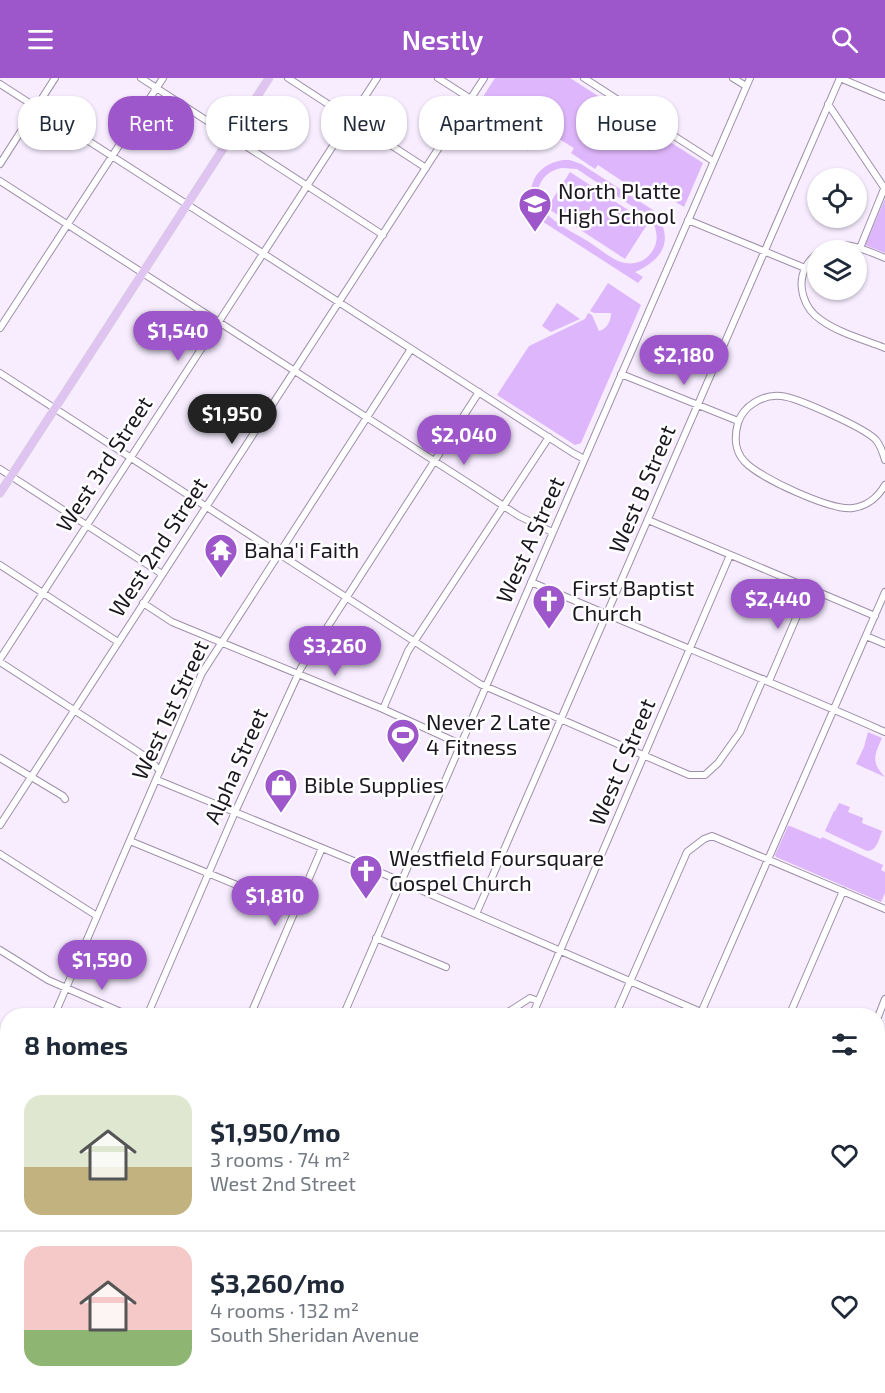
<!DOCTYPE html>
<meta charset="utf-8">
<style>
:root{--surface:#fff;--page:#f2f2f3;--text:#1f2937;--muted:#747a83;--line:#e0e1e3;--accent:#9e57cb}
body{margin:0;font-family:"Exo 2",sans-serif;background:var(--page);color:var(--text);height:100vh;display:flex;flex-direction:column;font-size:22px;white-space:nowrap}
*{box-sizing:border-box;margin:0}
p{font-size:20px;color:var(--muted)}
.icon{flex:none;width:33px;height:33px;fill:none;stroke:currentColor;stroke-width:2;stroke-linecap:round;stroke-linejoin:round}
.map{position:relative;flex:1;overflow:hidden}
.panel{position:absolute;left:0px;top:930px;width:885px;height:386px;display:flex;flex-direction:column;background:var(--surface);border-radius:24px 24px 0 0;box-shadow:0 2px 4px #0004}
.panel>*{flex:none}
.top-card{position:absolute;left:18px;top:18px;width:849px;height:54px;display:flex;gap:12px}
.controls{position:absolute;left:807px;top:90px;display:grid;gap:12px}
.controls a{display:grid;place-items:center;width:60px;height:60px;border-radius:50%;background:var(--surface);box-shadow:0 2px 4px #0004;font-size:30px}
.price{position:absolute;translate:-50% -51px;padding:0 14px;border-radius:21px;background:var(--accent);color:#fff;font-size:20px;line-height:39px;filter:drop-shadow(0 2px 3px #0008)}
.price::after{content:'';position:absolute;left:50%;top:36px;width:18px;height:14px;margin-left:-9px;background:inherit;clip-path:polygon(0 0,100% 0,50% 100%)}
.price.selected{background:#222;color:#fff}
ul{padding:0;list-style:none}
li{display:flex;align-items:center;gap:18px;height:150px;padding:0 24px}
li+li{border-top:2px solid var(--line)}
li span{display:grid;place-items:center;flex:none;width:168px;height:120px;border-radius:18px;color:#555}
li>.icon{margin-inline-start:auto}
span .icon{width:72px;height:72px;fill:#fffc;stroke-width:1}
li b{font-size:26px}
h2{display:flex;justify-content:space-between;align-items:center;height:72px;padding:0 24px;font-size:26px}
.pill{padding:0 21px;border-radius:24px;background:var(--surface);box-shadow:0 2px 4px #0004;font-size:21px;line-height:54px}
.pill.selected{background:var(--accent);color:#fff}
header{display:flex;justify-content:space-between;align-items:center;height:78px;padding:0 24px;background:var(--accent);color:#fff;font-size:27px;font-weight:600}
.map>svg:first-child{display:block}
.green{fill:#deb6fb;fill-rule:evenodd}
.lines{fill:none;stroke-linecap:round;stroke-linejoin:round}
.minor-casing{stroke:#9e8fa9;stroke-width:8}
.major-casing{stroke:#dbdadb;stroke-width:9}
.minor{stroke:#fff;stroke-width:6}
.major{stroke:#dfc4f1;stroke-width:8}
.labels{text-anchor:middle;stroke-width:5;stroke-linejoin:round;paint-order:stroke}
.poi-label{font-size:22px;fill:#1c1620;stroke:#fff;text-anchor:start}
.street-label{font-size:22px;fill:#1c1620;stroke:#fff}
</style>
<header><svg class="icon" aria-label="menu" viewBox="0 0 24 24"><path d="M4 6h16M4 12h16M4 18h16"/></svg>Nestly<svg class="icon" aria-label="search" viewBox="0 0 24 24"><circle cx="10" cy="10" r="6"/><path d="M15 15l6 6"/></svg></header>
<div class="map">
<svg width="885" height="1315" viewBox="0 0 885 1315">
<rect width="100%" height="100%" fill="#f7edff"/>
<path class="green" d="M 495,0 L 570,0 L 703,85 L 684,129 L 651,109 L 646,117 L 643,117 L 598,87 L 595,91 L 571,75 L 574,70 L 559,61 L 561,57 L 545,48 L 528,73 L 503,57 L 519,32 L 518,30 L 501,56 L 476,39 L 475,41 L 480,44 L 478,46 L 475,45 L 469,54 L 472,56 L 469,58 L 464,57 L 461,53 Z
M 564,82 L 570,82 L 581,86 L 653,132 C 675,159 665,181 635,194 L 643,199 L 638,205 L 520,129 L 524,122 L 530,126 L 532,125 C 527,102 541,85 564,82 ZM 562,90 L 577,91 L 651,141 C 657,151 659,162 653,172 C 647,182 637,187 625,185 C 613,183 600,171 589,164 C 570,152 527,134 540,106 C 545,96 552,92 562,90 Z
M 570,94 L 648,145 L 625,181 L 547,130 Z
M 885,121 L 885,175 L 865,167 Z
M 608,205 L 641,227 L 581,365 L 575,367 L 497,317 L 529,268 L 585,241 L 588,235 L 592,237 L 599,253 C 607,251 611,243 611,235 L 594,235 L 590,233 Z
M 557,225 L 580,241 L 551,254 L 542,248 Z
M 868,654 L 882,660 C 874,678 871,684 885,699 L 856,686 L 864,669 Z
M 839,725 L 850,729 L 848,734 L 863,740 L 862,745 L 882,753 C 879,761 877,773 867,773 L 825,753 L 834,733 L 835,733 Z
M 788,748 L 790,748 L 821,761 L 822,759 L 883,787 L 881,792 L 885,794 L 885,815 L 881,824 L 776,779 L 775,777 Z"/>
<g class="lines">
<g class="minor-casing">
<path id="minor" d="M 141,0 L 383,157
M 288,0 L 426,90
M 438,0 L 471,21
M 584,0 L 713,83
M 733,0 L 746,8
M 0,6 L 573,375 L 584,381
M 828,26 L 885,111
M 0,86 L 55,0
M 0,103 L 470,406 L 519,438 L 552,454
M 688,142 L 805,190
M 860,170 L 884,111
M 821,172 C 843,160 865,172 885,180
M 818,175 C 813,179 808,184 806,189 C 796,207 804,231 821,242 C 839,255 865,262 885,270
M 0,250 L 163,0
M 0,295 L 480,606 L 689,697 L 705,697 L 718,685 L 740,654 L 763,601
M 621,296 L 738,343
M 885,382 C 883,375 881,368 876,362 C 865,350 796,319 781,318 C 763,316 743,328 738,345 C 734,359 735,374 745,384 C 760,400 831,433 853,430 C 868,428 878,419 885,407
M 0,391 L 162,496
M 648,442 L 875,538
M 0,487 L 118,564
M 531,504 C 649,555 768,602 885,654
M 143,525 L 172,544 L 383,631 L 460,666
M 866,558 L 885,566
M 0,581 L 377,0
M 0,584 L 137,673 L 150,682 L 160,693
M 769,603 L 809,510
M 383,631 L 408,573 L 549,359
M 0,680 L 63,718 L 65,721
M 157,702 L 361,786 L 710,938
M 0,747 L 484,0
M 130,763 L 295,831
M 0,776 L 97,838
M 476,836 L 840,0 L 885,19
M 376,860 L 446,889
M 0,872 L 48,902 L 130,938
M 700,937 L 885,514
M 54,938 L 202,595 L 411,271
M 147,938 L 235,734 L 301,590 L 479,314
M 250,938 L 322,770
M 343,938 L 750,0
M 502,938 L 530,920 L 538,923
M 532,938 L 730,477
M 615,938 L 687,774 L 704,761 L 712,758 L 885,831
M 789,938 L 843,813
M 878,939 L 885,921
M 0,1004 L 5,991
M 878,1011 L 885,1014
M 878,1124 L 885,1115
M 0,1232 L 8,1215
M 320,1308 L 336,1315
M 46,1315 L 49,1308
M 180,1315 L 183,1308
M 369,1315 L 372,1308
M 535,1315 L 538,1308
M 624,1315 L 627,1308
M 713,1315 L 716,1308
M 802,1315 L 805,1308"/>
</g>
<g class="major-casing">
<path id="major" d="M 0,415 L 269,0
M 0,989 L 8,992
M 747,1308 L 763,1315"/>
</g>
<use href="#minor" class="minor"/>
<use href="#major" class="major"/>
</g>
<defs>
<g id="school-pin" transform="scale(1.725)"><path d="M0 17L-7.5 6A9.5 9.5 0 1 1 7.5 6Z" fill="#9e57cb" stroke="#fff"/><path d="M0-5L7-2L0 1L-7-2ZM-4 1L0 2.5L4 1V4Q0 6-4 4Z" fill="#fff"/></g>
<g id="temple-pin" transform="scale(1.725)"><path d="M0 17L-7.5 6A9.5 9.5 0 1 1 7.5 6Z" fill="#9e57cb" stroke="#fff"/><path d="M0-6L5-2H3V0L6.5 2.5H4V6H1.5V3h-3V6H-4V2.5H-6.5L-3 0V-2H-5Z" fill="#fff"/></g>
<g id="church-pin" transform="scale(1.725)"><path d="M0 17L-7.5 6A9.5 9.5 0 1 1 7.5 6Z" fill="#9e57cb" stroke="#fff"/><path d="M-1.2-6h2.4v3.5h3.3v2.4h-3.3V6h-2.4V-.1h-3.3v-2.4h3.3Z" fill="#fff"/></g>
<g id="stadium-pin" transform="scale(1.725)"><path d="M0 17L-7.5 6A9.5 9.5 0 1 1 7.5 6Z" fill="#9e57cb" stroke="#fff"/><path d="M0-5a6.5 5 0 1 0 0 10a6.5 5 0 1 0 0-10ZM-3.5-1.8h7v3.6h-7Z" fill="#fff"/></g>
<g id="shop-pin" transform="scale(1.725)"><path d="M0 17L-7.5 6A9.5 9.5 0 1 1 7.5 6Z" fill="#9e57cb" stroke="#fff"/><path d="M-5-2.5h2.3a2.7 3.5 0 0 1 5.4 0H5L5.5 6h-11ZM-1.5-2.5h3a1.5 2.3 0 0 0-3 0Z" fill="#fff"/></g>
</defs>
<g fill-rule="evenodd">
<use href="#school-pin" x="535" y="126"/>
<use href="#temple-pin" x="221" y="472"/>
<use href="#church-pin" x="549" y="523"/>
<use href="#stadium-pin" x="403" y="657"/>
<use href="#shop-pin" x="281" y="707"/>
<use href="#church-pin" x="366" y="793"/>
</g>
<g class="labels">
<g class="poi-label">
<text x="558" y="121">North Platte<tspan x="558" dy="25">High School</tspan></text>
<text x="244" y="480">Baha'i Faith</text>
<text x="572" y="518">First Baptist<tspan x="572" dy="25">Church</tspan></text>
<text x="426" y="652">Never 2 Late<tspan x="426" dy="25">4 Fitness</tspan></text>
<text x="304" y="715">Bible Supplies</text>
<text x="389" y="788">Westfield Foursquare<tspan x="389" dy="25">Gospel Church</tspan></text>
</g>
<g class="street-label">
<text transform="translate(104 386) rotate(-57)" y="8">West 3rd Street</text>
<text transform="translate(642 411) rotate(-67)" y="8">West B Street</text>
<text transform="translate(530 462) rotate(-66)" y="8">West A Street</text>
<text transform="translate(158 469) rotate(-57)" y="8">West 2nd Street</text>
<text transform="translate(170 632) rotate(-65)" y="8">West 1st Street</text>
<text transform="translate(622 684) rotate(-67)" y="8">West C Street</text>
<text transform="translate(236 688) rotate(-66)" y="8">Alpha Street</text>
</g>
</g>
</svg>
<div class="controls">
<a><svg class="icon" aria-label="locate" viewBox="0 0 24 24"><circle cx="12" cy="12" r="6"/><path d="M12 2v4M12 18v4M2 12h4M18 12h4"/></svg></a>
<a><svg class="icon" aria-label="layers" viewBox="0 0 24 24"><path d="M12 4l9 5-9 5-9-5zM3 14l9 5 9-5"/></svg></a>
</div>
<b class="price" style="left:178px;top:284px">$1,540</b>
<b class="price" style="left:684px;top:308px">$2,180</b>
<b class="price selected" style="left:232px;top:367px">$1,950</b>
<b class="price" style="left:464px;top:388px">$2,040</b>
<b class="price" style="left:778px;top:552px">$2,440</b>
<b class="price" style="left:335px;top:599px">$3,260</b>
<b class="price" style="left:275px;top:849px">$1,810</b>
<b class="price" style="left:102px;top:913px">$1,590</b>
<div class="top-card">
<a class="pill">Buy</a>
<a class="pill selected">Rent</a>
<a class="pill">Filters</a>
<a class="pill">New</a>
<a class="pill">Apartment</a>
<a class="pill">House</a>
</div>
<section class="panel">
<h2>8 homes<svg class="icon" aria-label="filters" viewBox="0 0 24 24"><path d="M4 7h16M4 17h16"/><circle cx="9" cy="7" r="2"/><circle cx="15" cy="17" r="2"/></svg></h2>
<ul>
<li><span style="background:linear-gradient(#dfe7d0 60%,#c2b280 0)"><svg class="icon" aria-label="home" viewBox="0 0 24 24"><path d="M3 11l9-7 9 7M6 9v11h12V9"/></svg></span><div><b>$1,950/mo</b><p>3 rooms · 74 m²</p><p>West 2nd Street</p></div><svg class="icon" aria-label="heart" viewBox="0 0 24 24"><path d="M12 20l-8-8c-3-5 5-10 8-4 3-6 11-1 8 4z"/></svg></li>
<li><span style="background:linear-gradient(#f6c9c9 70%,#8fb573 0)"><svg class="icon" aria-label="home" viewBox="0 0 24 24"><path d="M3 11l9-7 9 7M6 9v11h12V9"/></svg></span><div><b>$3,260/mo</b><p>4 rooms · 132 m²</p><p>South Sheridan Avenue</p></div><svg class="icon" aria-label="heart" viewBox="0 0 24 24"><path d="M12 20l-8-8c-3-5 5-10 8-4 3-6 11-1 8 4z"/></svg></li>
</ul>
</section>
</div>
